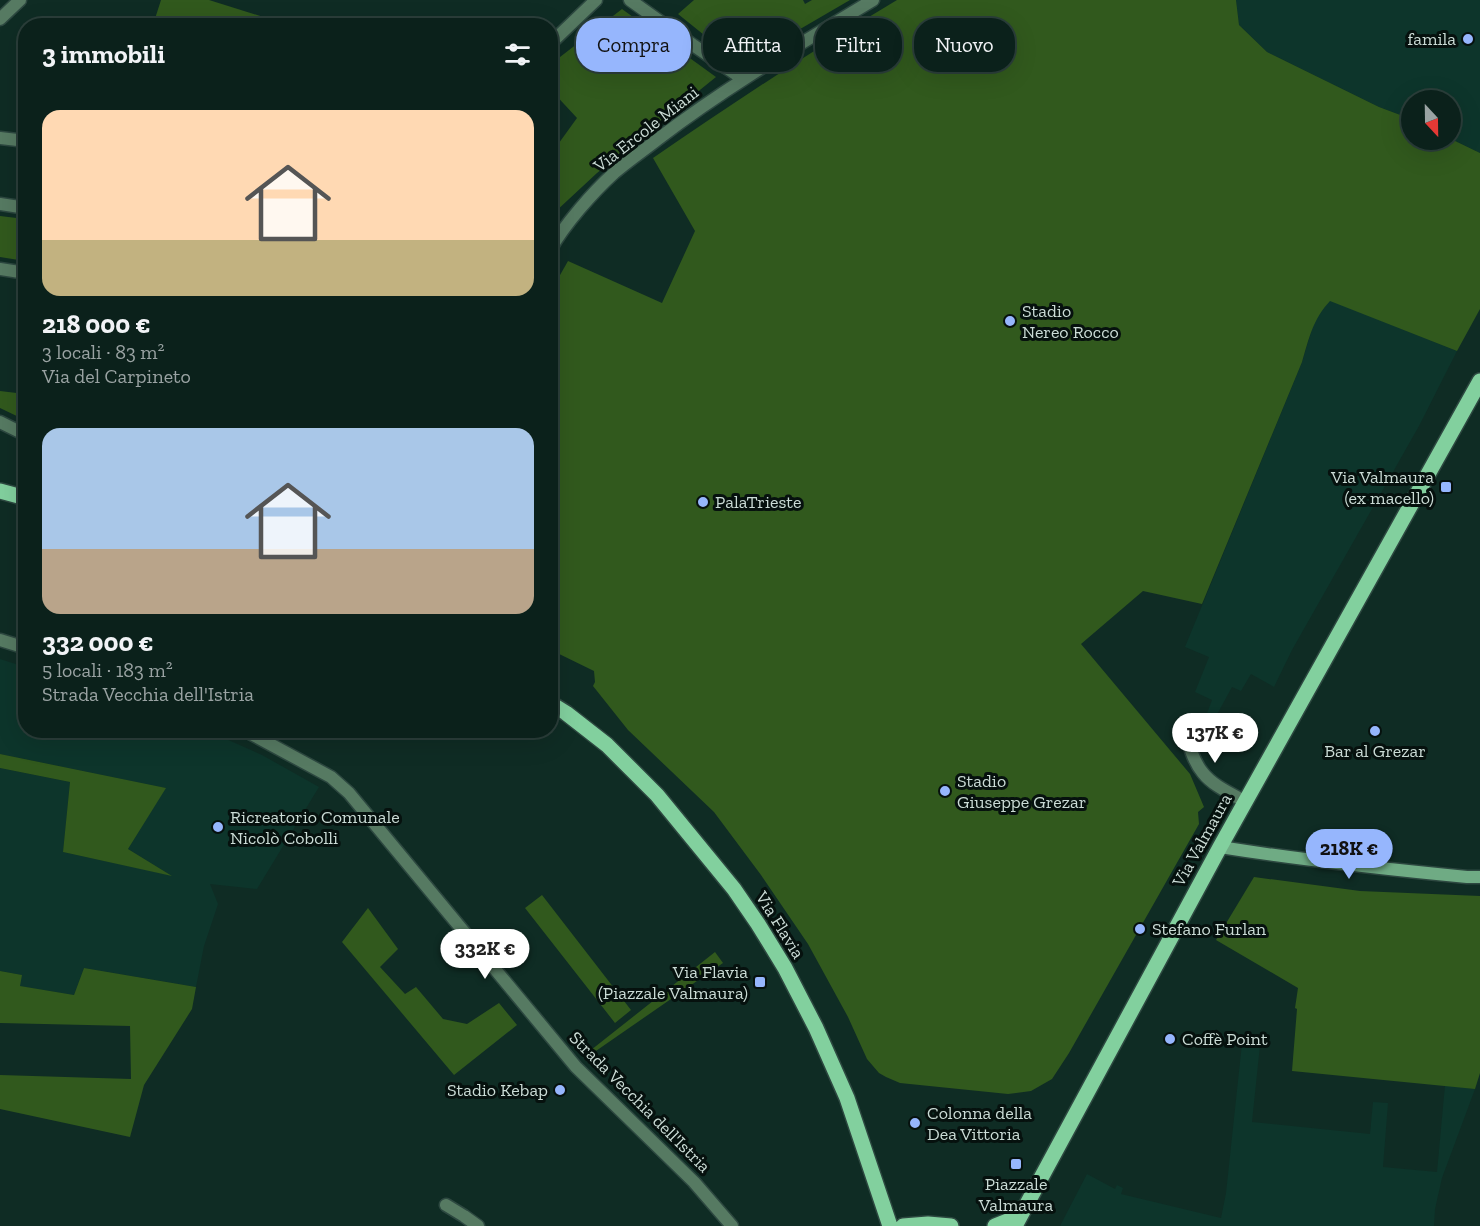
<!DOCTYPE html>
<html lang="it">
<meta charset="utf-8">
<style>
:root{--surface:#0b211b;--page:#142924;--text:#f1f3f6;--muted:#9aa3a3;--line:#2b3e3a;--accent:#96b6fd}
body{margin:0;font-family:"Zilla Slab",serif;background:var(--page);color:var(--text);height:100vh;display:flex;flex-direction:column;font-size:22px;white-space:nowrap}
*{box-sizing:border-box;margin:0}
p{font-size:20px;color:var(--muted)}
.icon{flex:none;width:33px;height:33px;fill:none;stroke:currentColor;stroke-width:2;stroke-linecap:round;stroke-linejoin:round}
.map{position:relative;flex:1;overflow:hidden}
.panel{position:absolute;left:18px;top:18px;width:540px;height:720px;display:flex;flex-direction:column;background:var(--surface);border-radius:24px;box-shadow:0 6px 24px #0002,0 0 0 2px var(--line)}
.panel>*{flex:none}
.top-card{position:absolute;left:576px;top:18px;width:570px;height:54px;display:flex;gap:12px}
.needle{width:39px;rotate:158deg}
.fabs{position:absolute;left:1401px;top:90px;display:grid;gap:12px}
.fabs a{display:grid;place-items:center;width:60px;height:60px;border-radius:50%;background:var(--surface);box-shadow:0 6px 24px #0002,0 0 0 2px var(--line);font-size:30px}
.price{position:absolute;translate:-50% -51px;padding:0 14px;border-radius:21px;background:#fff;color:#222;font-size:20px;line-height:39px;filter:drop-shadow(0 2px 3px #0008)}
.price::after{content:'';position:absolute;left:50%;top:36px;width:18px;height:14px;margin-left:-9px;background:inherit;clip-path:polygon(0 0,100% 0,50% 100%)}
.price.active{background:var(--accent);color:#111}
ul{padding:0;list-style:none}
li{display:grid;align-content:center;gap:12px;height:318px;padding:0 24px}
li span{display:grid;place-items:center;height:186px;border-radius:18px;color:#555}
li>.icon{margin-inline-start:auto}
span .icon{width:108px;height:108px;fill:#fffc;stroke-width:1}
li b{font-size:26px}
h2{display:flex;justify-content:space-between;align-items:center;height:72px;padding:0 24px;font-size:26px}
.tag{padding:0 21px;border-radius:24px;background:var(--surface);box-shadow:0 6px 24px #0002,0 0 0 2px var(--line);font-size:21px;line-height:54px}
.tag.active{background:var(--accent);color:#111}
.map>svg:first-child{display:block}
.built{fill:#0d352b}
.green{fill:#31591d}
.lines{fill:none;stroke-linecap:round;stroke-linejoin:round}
.minor-casing{stroke:#2d4840;stroke-width:15}
.tertiary-casing{stroke:#2d4840;stroke-width:15}
.secondary-casing{stroke:#2d4840;stroke-width:15}
.primary-casing{stroke:#2d4840;stroke-width:18}
.minor{stroke:#567a62;stroke-width:12}
.tertiary{stroke:#567a62;stroke-width:12}
.secondary{stroke:#6fab84;stroke-width:12}
.primary{stroke:#82d09e;stroke-width:15}
.poi-dot{fill:#96b6fd;stroke:#06110e;stroke-width:2}
.labels{text-anchor:middle;stroke-width:6;stroke-linejoin:round;paint-order:stroke}
.poi-label{font-size:18px;fill:#cbdcd6;stroke:#06110e;text-anchor:start}
.street-label{font-size:18px;fill:#cbdcd6;stroke:#06110e}
</style>
<div class="map">
<svg width="1480" height="1226" viewBox="0 0 1480 1226">
<rect width="100%" height="100%" fill="#0f2c24"/>
<path class="built" d="M 1236,0 L 1480,0 L 1480,153 L 1451,139 L 1450,100 L 1412,100 L 1411,119 L 1379,107 L 1267,52 L 1239,25 Z
M 1330,300 L 1457,351 L 1419,426 L 1292,650 L 1274,687 L 1251,674 L 1241,691 L 1232,687 L 1208,731 L 1222,739 L 1213,757 L 1204,721 L 1212,700 L 1195,692 L 1209,657 L 1185,647 L 1302,362 L 1314,322 L 1322,309 Z
M 0,659 L 25,667 L 26,730 L 208,731 L 262,755 L 319,787 L 257,889 L 210,884 L 218,904 L 204,946 L 196,987 L 84,968 L 74,995 L 19,986 L 21,975 L 0,971 L 0,768 L 70,782 L 63,852 L 170,875 L 128,849 L 165,788 L 0,754 Z
M 1243,1034 L 1261,1036 L 1252,1122 L 1370,1134 L 1373,1102 L 1388,1103 L 1383,1167 L 1437,1172 L 1445,1085 L 1475,1089 L 1442,1178 L 1435,1209 L 1434,1226 L 1060,1226 L 1087,1174 L 1115,1189 L 1117,1185 L 1123,1188 L 1121,1194 L 1221,1218 L 1226,1193 Z"/>
<path class="green" d="M 161,0 L 209,0 L 289,25 L 153,25 Z
M 694,0 L 803,0 L 805,4 L 812,0 L 850,0 L 740,64 L 678,14 Z
M 897,0 L 1236,0 L 1239,25 L 1267,52 L 1379,107 L 1411,119 L 1412,140 L 1451,139 L 1480,153 L 1480,309 L 1457,351 L 1330,301 C 1313,319 1309,338 1302,362 L 1202,604 L 1143,591 L 1081,644 L 1190,774 L 1204,807 L 1198,812 L 1199,824 L 1069,1053 L 1052,1079 L 1031,1091 L 1008,1094 L 900,1083 L 886,1077 L 879,1073 L 867,1059 L 848,1017 L 808,944 L 761,875 L 714,812 L 628,730 L 593,686 L 595,682 L 594,671 L 551,650 L 551,291 L 568,261 L 662,303 L 695,231 L 653,158 C 733,103 813,50 897,0 Z
M 622,9 L 716,77 L 597,173 L 554,213 L 551,212 L 551,154 L 577,118 L 551,90 L 551,64 Z
M 0,216 L 25,219 L 25,261 L 0,257 Z
M 0,391 L 25,394 L 25,420 L 0,408 Z
M 0,754 L 166,788 L 128,849 L 172,876 L 63,852 L 70,782 L 0,768 Z
M 1254,877 L 1360,891 L 1480,896 L 1480,1073 L 1475,1089 L 1292,1071 L 1297,1009 L 1295,1008 L 1298,988 L 1216,940 Z
M 542,895 L 631,1010 L 615,1023 L 525,908 Z
M 368,908 L 398,949 L 380,967 L 405,994 L 416,987 L 443,1019 L 467,1024 L 499,1003 L 517,1025 L 454,1075 L 342,942 Z
M 715,952 L 723,963 L 593,1053 L 591,1050 Z
M 84,968 L 196,987 L 192,1009 L 144,1085 L 130,1137 L 0,1109 L 0,1075 L 131,1079 L 130,1026 L 0,1023 L 0,971 L 22,975 L 20,986 L 74,995 Z"/>
<g class="lines">
<g class="minor-casing">
<path id="minor" d="M 630,0 L 693,45 L 743,79
M 0,19 L 20,0
M 550,44 L 596,0
M 0,138 L 26,141
M 0,204 L 26,208
M 0,269 L 26,273
M 0,640 L 26,648
M 1184,725 C 1188,741 1192,760 1203,773 C 1213,786 1232,794 1246,802
M 244,730 L 331,777 L 349,793 L 576,1067 L 694,1182 L 732,1226
M 446,1205 L 464,1216 L 478,1226"/>
</g>
<g class="tertiary-casing">
<path id="tertiary" d="M 550,250 C 565,224 592,193 614,173 C 628,161 644,150 658,139 C 726,87 800,44 873,0
M 0,422 L 26,435"/>
</g>
<g class="secondary-casing">
<path id="secondary" d="M 1220,847 C 1302,860 1384,869 1467,877 L 1480,877"/>
</g>
<g class="primary-casing">
<path id="primary" d="M 0,491 L 26,498
M 550,703 L 566,713 L 607,745 L 657,795 L 734,889 L 758,924 L 785,968 L 816,1028 L 847,1098 L 890,1226
M 903,1226 L 928,1224 L 951,1226
M 995,1226 L 1010,1220 L 1021,1211
M 1015,1226 L 1220,847 L 1480,381"/>
</g>
<use href="#minor" class="minor"/>
<use href="#tertiary" class="tertiary"/>
<use href="#secondary" class="secondary"/>
<use href="#primary" class="primary"/>
</g>
<g class="poi-dot">
<circle cx="1468" cy="39" r="6"/>
<circle cx="1010" cy="321" r="6"/>
<rect x="1440" y="481" width="12" height="12" rx="3"/>
<circle cx="703" cy="502" r="6"/>
<circle cx="1375" cy="731" r="6"/>
<circle cx="945" cy="791" r="6"/>
<circle cx="218" cy="827" r="6"/>
<circle cx="1140" cy="929" r="6"/>
<rect x="754" y="976" width="12" height="12" rx="3"/>
<circle cx="1170" cy="1039" r="6"/>
<circle cx="560" cy="1090" r="6"/>
<circle cx="915" cy="1123" r="6"/>
<rect x="1010" y="1158" width="12" height="12" rx="3"/>
</g>
<g class="labels">
<g class="poi-label">
<text x="1456" y="45" text-anchor="end">famila</text>
<text x="1022" y="317">Stadio<tspan x="1022" dy="21">Nereo Rocco</tspan></text>
<text x="1434" y="483" text-anchor="end">Via Valmaura<tspan x="1434" dy="21">(ex macello)</tspan></text>
<text x="715" y="508">PalaTrieste</text>
<text x="1375" y="757" text-anchor="middle">Bar al Grezar</text>
<text x="957" y="787">Stadio<tspan x="957" dy="21">Giuseppe Grezar</tspan></text>
<text x="230" y="823">Ricreatorio Comunale<tspan x="230" dy="21">Nicolò Cobolli</tspan></text>
<text x="1152" y="935">Stefano Furlan</text>
<text x="748" y="978" text-anchor="end">Via Flavia<tspan x="748" dy="21">(Piazzale Valmaura)</tspan></text>
<text x="1182" y="1045">Coffè Point</text>
<text x="548" y="1096" text-anchor="end">Stadio Kebap</text>
<text x="927" y="1119">Colonna della<tspan x="927" dy="21">Dea Vittoria</tspan></text>
<text x="1016" y="1190" text-anchor="middle">Piazzale<tspan x="1016" dy="21">Valmaura</tspan></text>
</g>
<g class="street-label">
<text transform="translate(646 129) rotate(-38)" y="6">Via Ercole Miani</text>
<text transform="translate(1202 840) rotate(-61)" y="6">Via Valmaura</text>
<text transform="translate(780 925) rotate(58)" y="6">Via Flavia</text>
<text transform="translate(640 1102) rotate(45)" y="6">Strada Vecchia dell'Istria</text>
</g>
</g>
</svg>
<div class="fabs">
<a><svg class="needle" viewBox="-14 -14 28 28"><path d="M0-13l5 13h-10z" fill="#e53935"/><path d="M0 13l5-13h-10z" fill="#9aa3a3"/></svg></a>
</div>
<b class="price" style="left:1215px;top:764px">137K €</b>
<b class="price active" style="left:1349px;top:880px">218K €</b>
<b class="price" style="left:485px;top:980px">332K €</b>
<div class="top-card">
<a class="tag active">Compra</a>
<a class="tag">Affitta</a>
<a class="tag">Filtri</a>
<a class="tag">Nuovo</a>
</div>
<section class="panel">
<h2>3 immobili<svg class="icon" aria-label="filters" viewBox="0 0 24 24"><path d="M4 7h16M4 17h16"/><circle cx="9" cy="7" r="2"/><circle cx="15" cy="17" r="2"/></svg></h2>
<ul>
<li><span style="background:linear-gradient(#ffd9b3 70%,#c2b280 0)"><svg class="icon" aria-label="home" viewBox="0 0 24 24"><path d="M3 11l9-7 9 7M6 9v11h12V9"/></svg></span><div><b>218 000 €</b><p>3 locali · 83 m²</p><p>Via del Carpineto</p></div></li>
<li><span style="background:linear-gradient(#a9c7e8 65%,#b9a48a 0)"><svg class="icon" aria-label="home" viewBox="0 0 24 24"><path d="M3 11l9-7 9 7M6 9v11h12V9"/></svg></span><div><b>332 000 €</b><p>5 locali · 183 m²</p><p>Strada Vecchia dell'Istria</p></div></li>
</ul>
</section>
</div>
